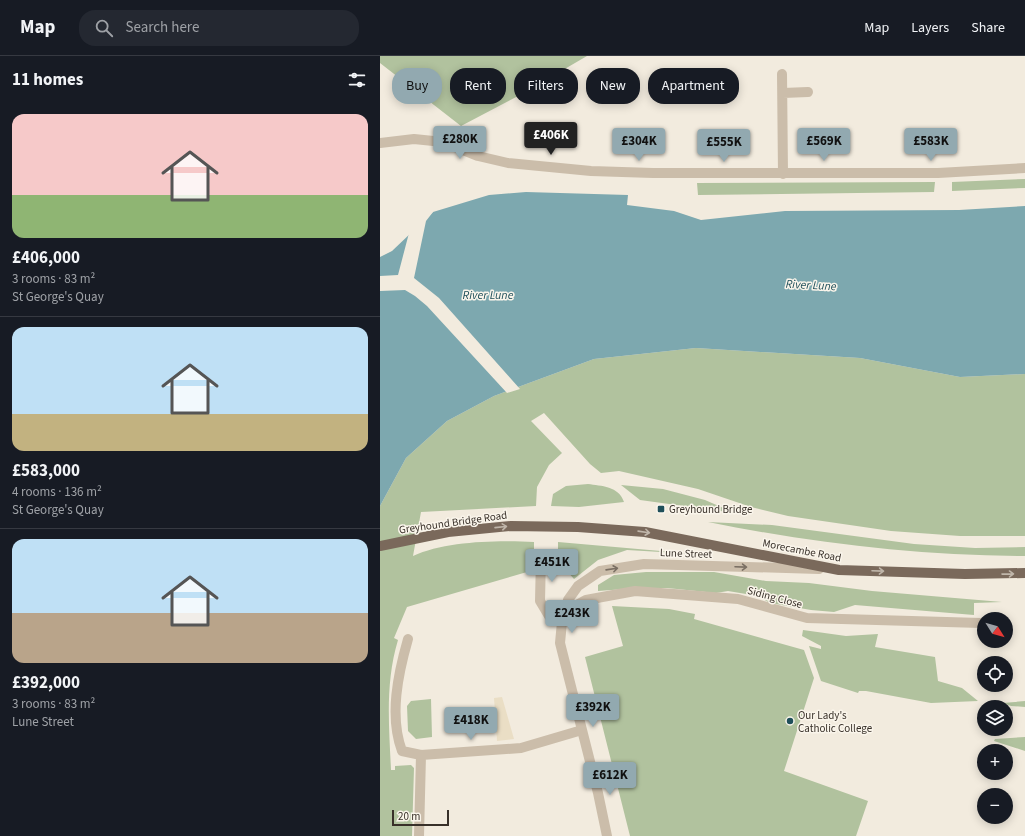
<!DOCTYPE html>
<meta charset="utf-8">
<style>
:root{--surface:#171b24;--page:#242831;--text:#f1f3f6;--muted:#9ea1a6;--line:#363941;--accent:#92a9b0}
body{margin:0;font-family:"Source Sans 3",sans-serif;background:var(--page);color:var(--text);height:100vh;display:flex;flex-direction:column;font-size:15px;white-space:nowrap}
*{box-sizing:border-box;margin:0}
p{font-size:13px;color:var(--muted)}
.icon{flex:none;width:22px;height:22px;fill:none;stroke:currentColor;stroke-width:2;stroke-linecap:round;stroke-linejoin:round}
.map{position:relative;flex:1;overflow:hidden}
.sheet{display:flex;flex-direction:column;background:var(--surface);width:380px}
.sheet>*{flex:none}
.banner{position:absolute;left:12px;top:12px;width:380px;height:36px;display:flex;gap:8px}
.needle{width:26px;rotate:127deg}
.buttons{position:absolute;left:597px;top:556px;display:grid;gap:8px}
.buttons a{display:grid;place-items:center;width:36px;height:36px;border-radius:50%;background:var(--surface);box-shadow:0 2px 10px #0003;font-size:20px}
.scale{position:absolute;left:12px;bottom:10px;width:57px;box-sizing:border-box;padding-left:4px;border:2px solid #383029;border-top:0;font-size:11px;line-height:14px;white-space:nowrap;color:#383029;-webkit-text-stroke:3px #faf5eb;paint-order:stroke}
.price{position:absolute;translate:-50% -34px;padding:0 9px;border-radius:4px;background:var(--accent);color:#111;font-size:13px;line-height:26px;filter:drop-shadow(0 1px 2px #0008)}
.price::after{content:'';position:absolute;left:50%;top:24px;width:12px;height:9px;margin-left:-6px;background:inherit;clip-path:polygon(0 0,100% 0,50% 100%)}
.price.current{background:#222;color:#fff}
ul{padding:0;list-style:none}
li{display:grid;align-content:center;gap:8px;height:212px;padding:0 12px}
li+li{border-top:1px solid var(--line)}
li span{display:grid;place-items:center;height:124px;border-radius:12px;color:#555}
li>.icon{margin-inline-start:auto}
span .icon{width:72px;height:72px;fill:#fffc;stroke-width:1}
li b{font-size:17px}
h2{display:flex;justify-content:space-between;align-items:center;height:48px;padding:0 12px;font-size:17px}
.tag{padding:0 14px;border-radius:16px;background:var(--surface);box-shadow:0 2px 10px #0003;font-size:14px;line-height:36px}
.tag.current{background:var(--accent);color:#111}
header{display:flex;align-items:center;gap:24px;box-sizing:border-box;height:56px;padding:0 20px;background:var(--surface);border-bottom:1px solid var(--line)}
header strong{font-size:19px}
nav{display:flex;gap:22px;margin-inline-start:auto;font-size:14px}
.search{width:280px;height:36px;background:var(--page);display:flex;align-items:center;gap:10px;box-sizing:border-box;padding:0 14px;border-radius:16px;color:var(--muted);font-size:15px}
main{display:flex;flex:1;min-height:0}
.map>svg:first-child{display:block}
.green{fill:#b1c29e}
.plaza{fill:#eadec5}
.water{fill:#7da8af}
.pier{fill:#f2ebde}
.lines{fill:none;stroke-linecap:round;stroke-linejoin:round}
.minor{stroke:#cbbdaa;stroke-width:10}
.major{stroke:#7a695b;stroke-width:10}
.oneway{stroke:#c0b6aa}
.oneway2{stroke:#7a6f63}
.poi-dot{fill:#1f4f5a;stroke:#faf5eb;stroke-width:1.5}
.labels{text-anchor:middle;stroke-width:3;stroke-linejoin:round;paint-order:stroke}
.poi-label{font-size:11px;fill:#383029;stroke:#faf5eb;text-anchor:start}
.street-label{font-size:11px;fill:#383029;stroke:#faf5eb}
.water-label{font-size:12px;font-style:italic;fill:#1f4f5a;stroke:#faf5eb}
</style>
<header>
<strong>Map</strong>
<div class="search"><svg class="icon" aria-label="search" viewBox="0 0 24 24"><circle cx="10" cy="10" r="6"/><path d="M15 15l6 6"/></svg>Search here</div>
<nav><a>Map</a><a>Layers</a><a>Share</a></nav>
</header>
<main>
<section class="sheet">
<h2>11 homes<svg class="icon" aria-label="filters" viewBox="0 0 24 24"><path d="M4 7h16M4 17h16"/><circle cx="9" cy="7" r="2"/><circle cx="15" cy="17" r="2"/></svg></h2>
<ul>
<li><span style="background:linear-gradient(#f6c9c9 65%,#8fb573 0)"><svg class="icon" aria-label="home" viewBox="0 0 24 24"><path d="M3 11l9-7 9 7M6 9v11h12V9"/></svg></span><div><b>£406,000</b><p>3 rooms · 83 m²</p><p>St George's Quay</p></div></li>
<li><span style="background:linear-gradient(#bfe0f5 70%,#c2b280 0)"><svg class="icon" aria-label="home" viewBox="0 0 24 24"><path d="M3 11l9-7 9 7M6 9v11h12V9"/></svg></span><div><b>£583,000</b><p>4 rooms · 136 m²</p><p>St George's Quay</p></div></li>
<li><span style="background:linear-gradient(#bfe0f5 60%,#b9a48a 0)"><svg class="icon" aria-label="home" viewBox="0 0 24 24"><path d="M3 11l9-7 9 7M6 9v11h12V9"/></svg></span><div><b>£392,000</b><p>3 rooms · 83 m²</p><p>Lune Street</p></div></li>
</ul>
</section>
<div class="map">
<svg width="645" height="780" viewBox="0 0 645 780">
<rect width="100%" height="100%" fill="#f2ebde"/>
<path class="green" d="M 0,0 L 207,0 L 140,39 L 81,70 L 0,7 Z
M 645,123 L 645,132 L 572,135 L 572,126 Z
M 555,126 L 554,136 L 318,139 L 317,127 Z
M 316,292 L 480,302 L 580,321 L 645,318 L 645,480 L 580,480 L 511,475 L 408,460 L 371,451 L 318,433 L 239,415 L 221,417 L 210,408 L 164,357 L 151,365 L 182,397 L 169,409 L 157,431 L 156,450 L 41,456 L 33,500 C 65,485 118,484 154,486 L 154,509 L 147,516 L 27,551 L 14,582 L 18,584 C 5,627 9,670 11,714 L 15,714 L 15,710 L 31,709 L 34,712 L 32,780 L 0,780 L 0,450 L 26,402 L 67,365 L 114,340 L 214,303 Z
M 208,428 C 221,430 239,430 244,446 L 199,451 L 171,450 L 173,438 L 186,430 Z
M 241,429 L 283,433 L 325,444 L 355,457 L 260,444 Z
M 328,466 L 392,469 L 534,488 L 595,492 L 645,491 L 645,500 C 539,500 432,487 328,466 Z
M 178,486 L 315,498 L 247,494 L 218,504 L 194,523 L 178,505 Z
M 266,516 L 334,516 L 386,525 L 429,527 L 492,535 L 622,546 L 594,547 L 594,559 L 475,549 L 454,556 L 431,554 L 390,547 L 378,540 L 348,535 L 336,537 L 287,532 L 258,532 L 218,535 L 218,529 L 234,519 Z
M 232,550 L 289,553 L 315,558 L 314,563 L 424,594 L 434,622 L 404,715 L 488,745 L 476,780 L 250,780 L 205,601 L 243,590 Z
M 423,574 L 466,580 L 498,578 L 495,591 L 555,601 L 558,625 L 582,632 L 598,645 L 551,647 L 486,635 L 479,635 L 478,637 L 441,625 L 429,590 L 441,593 L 441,590 L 422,580 Z
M 51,643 L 52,681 L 36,683 L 28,675 L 27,650 L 31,645 Z
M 645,645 L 645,651 L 631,650 L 623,647 Z
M 645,681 L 645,695 L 614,685 L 615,683 Z"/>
<path class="plaza" d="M 122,641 L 134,683 L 117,685 L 114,642 Z"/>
<path class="water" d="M 146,136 L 248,139 L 247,149 L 294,155 L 321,164 L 405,155 L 579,154 L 645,150 L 645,318 L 580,321 L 480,302 L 316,292 L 214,303 L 114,340 L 67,365 L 26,402 L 0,450 L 0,201 L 12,195 L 53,156 L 109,139 Z"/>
<path class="pier" d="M 51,155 L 53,156 L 46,165 L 34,222 L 59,242 L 140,333 L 127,337 L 47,250 L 35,240 L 25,234 L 0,235 L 0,220 L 18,219 L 29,177 Z"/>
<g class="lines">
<path class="minor" d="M 402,18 L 403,118
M 403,37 L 428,36
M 0,87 L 34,83 L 63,86 L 98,100 L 128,107 L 211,115 L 273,117 L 558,117 L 645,112
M 161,501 L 160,545 L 169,560 L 182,566
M 186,555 L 206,544 L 255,535 L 358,543 L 427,562 L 601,567
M 28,583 C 18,618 9,660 22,695 L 41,699 L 141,692 L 202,674
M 39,780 L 41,699
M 227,780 L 218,737 L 180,587 L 182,566 L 188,544 L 198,530 L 220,515 L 264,508 L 439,513"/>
<path class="major" d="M 0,490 L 68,476 L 131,470 L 198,471 L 265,476 L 459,514 L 585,518 L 645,517"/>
</g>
<defs><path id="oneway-shaft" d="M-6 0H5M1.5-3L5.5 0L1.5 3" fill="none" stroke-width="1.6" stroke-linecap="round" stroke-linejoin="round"/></defs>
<g class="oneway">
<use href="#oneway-shaft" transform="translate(121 471) rotate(-6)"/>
<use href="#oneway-shaft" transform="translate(264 476) rotate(8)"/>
<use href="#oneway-shaft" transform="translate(498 515) rotate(2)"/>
<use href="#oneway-shaft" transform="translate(628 518) rotate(-1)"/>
</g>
<g class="oneway2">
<use href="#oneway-shaft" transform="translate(361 511) rotate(2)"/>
<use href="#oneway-shaft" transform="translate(232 513) rotate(-8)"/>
</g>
<g class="poi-dot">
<rect x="277" y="449" width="8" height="8" rx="2"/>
<circle cx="410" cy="665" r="4"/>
</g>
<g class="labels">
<g class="poi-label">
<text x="289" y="457">Greyhound Bridge</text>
<text x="418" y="663">Our Lady's<tspan x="418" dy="13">Catholic College</tspan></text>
</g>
<g class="street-label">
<text transform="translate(73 466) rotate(-8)" y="4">Greyhound Bridge Road</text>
<text transform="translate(422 494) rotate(11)" y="4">Morecambe Road</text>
<text transform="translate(306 497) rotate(2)" y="4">Lune Street</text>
<text transform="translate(395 541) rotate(15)" y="4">Siding Close</text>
</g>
<g class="water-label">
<text transform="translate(431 229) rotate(3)" y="4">River Lune</text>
<text x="108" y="243">River Lune</text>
</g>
</g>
</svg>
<div class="buttons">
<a><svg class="needle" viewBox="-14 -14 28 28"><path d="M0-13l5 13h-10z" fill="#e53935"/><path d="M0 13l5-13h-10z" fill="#9ea1a6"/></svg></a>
<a><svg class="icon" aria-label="locate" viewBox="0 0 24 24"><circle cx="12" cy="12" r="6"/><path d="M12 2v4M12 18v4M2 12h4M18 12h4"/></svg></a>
<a><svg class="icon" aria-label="layers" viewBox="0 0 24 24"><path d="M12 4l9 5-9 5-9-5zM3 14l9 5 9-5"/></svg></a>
<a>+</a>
<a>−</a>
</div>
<div class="scale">20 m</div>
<b class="price current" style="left:171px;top:100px">£406K</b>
<b class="price" style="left:80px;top:104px">£280K</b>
<b class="price" style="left:259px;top:106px">£304K</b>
<b class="price" style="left:444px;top:106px">£569K</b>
<b class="price" style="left:551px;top:106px">£583K</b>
<b class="price" style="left:344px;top:107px">£555K</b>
<b class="price" style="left:172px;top:527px">£451K</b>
<b class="price" style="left:192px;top:578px">£243K</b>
<b class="price" style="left:213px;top:672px">£392K</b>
<b class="price" style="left:91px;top:685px">£418K</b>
<b class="price" style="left:230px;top:740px">£612K</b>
<div class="banner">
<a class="tag current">Buy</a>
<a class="tag">Rent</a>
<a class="tag">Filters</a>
<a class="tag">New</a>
<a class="tag">Apartment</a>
</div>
</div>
</main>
